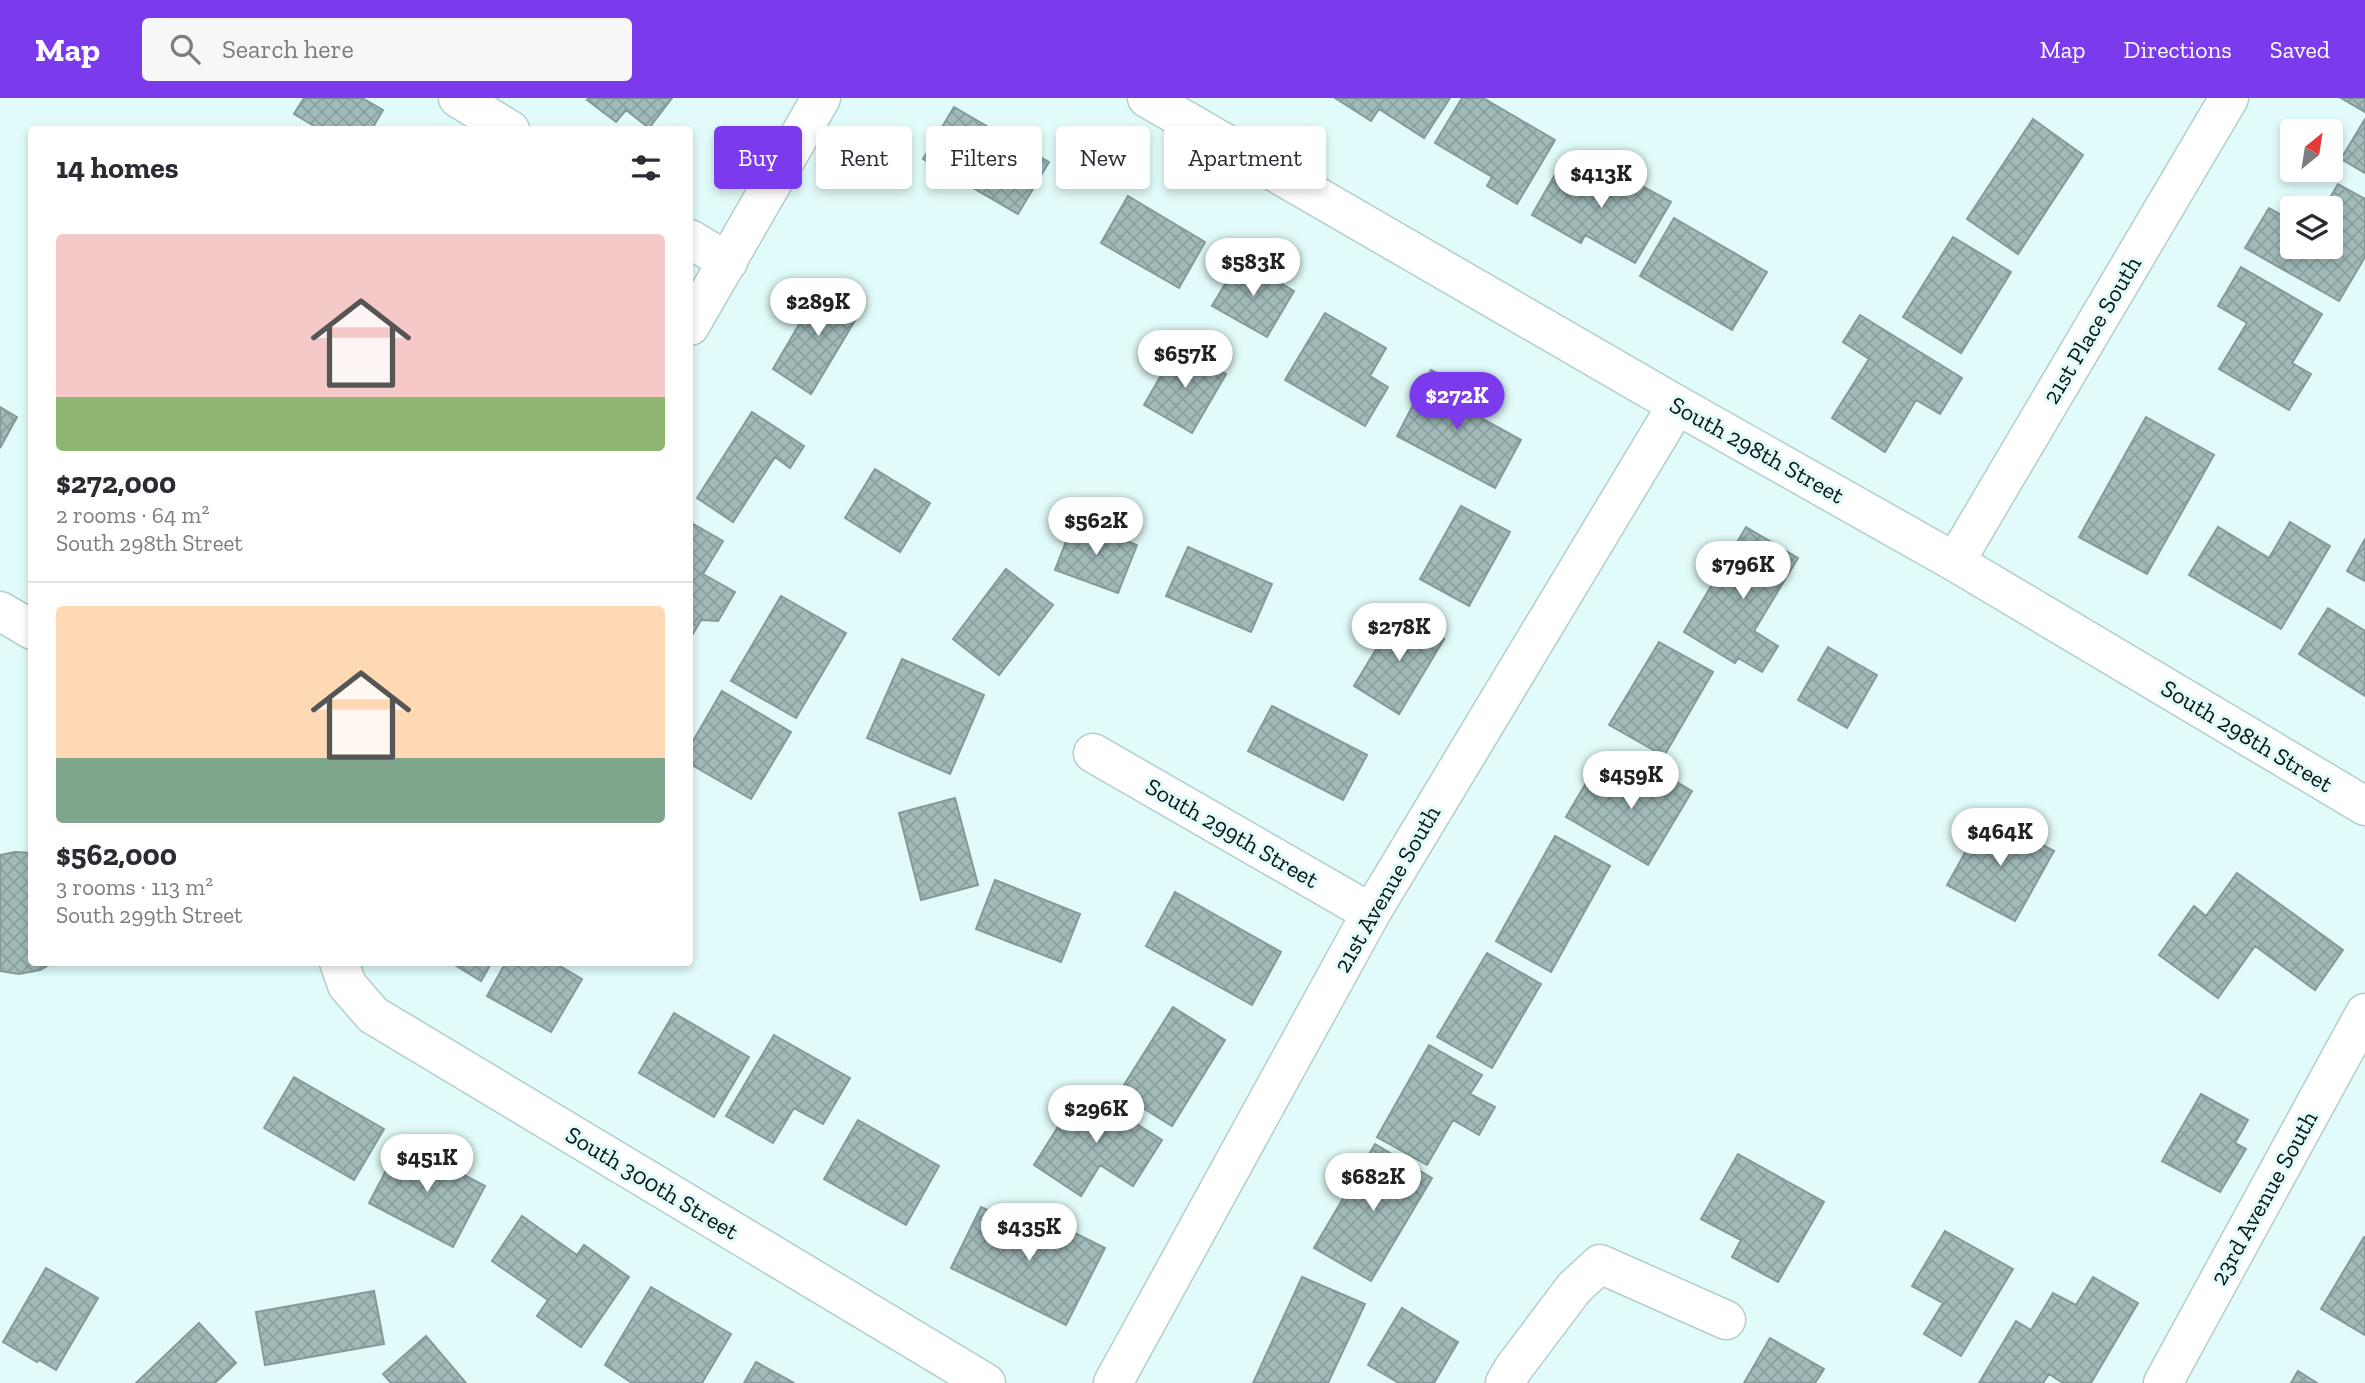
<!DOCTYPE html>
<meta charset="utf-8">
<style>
:root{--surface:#fff;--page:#f7f7f7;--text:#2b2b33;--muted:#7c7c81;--line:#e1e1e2;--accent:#7c3aed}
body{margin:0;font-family:"Zilla Slab",serif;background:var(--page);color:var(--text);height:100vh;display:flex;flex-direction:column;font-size:26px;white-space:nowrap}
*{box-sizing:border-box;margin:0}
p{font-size:23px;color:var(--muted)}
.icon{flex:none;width:38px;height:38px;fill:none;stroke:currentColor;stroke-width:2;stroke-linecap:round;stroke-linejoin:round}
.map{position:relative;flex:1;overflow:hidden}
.details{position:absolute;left:28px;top:28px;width:665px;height:840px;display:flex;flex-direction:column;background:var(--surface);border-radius:7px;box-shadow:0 4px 10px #0003}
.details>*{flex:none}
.hud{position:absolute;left:714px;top:28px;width:665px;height:63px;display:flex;gap:14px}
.needle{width:46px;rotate:30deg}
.tools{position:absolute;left:2280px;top:21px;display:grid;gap:14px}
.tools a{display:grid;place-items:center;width:63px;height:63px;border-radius:7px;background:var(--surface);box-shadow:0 4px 10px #0003;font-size:35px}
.price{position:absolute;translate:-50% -60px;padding:0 16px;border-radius:24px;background:#fff;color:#222;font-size:23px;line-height:46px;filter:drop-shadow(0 2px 4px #0008)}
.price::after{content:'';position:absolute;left:50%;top:42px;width:21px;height:16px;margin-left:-10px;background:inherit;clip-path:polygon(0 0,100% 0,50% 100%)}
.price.selected{background:var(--accent);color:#fff}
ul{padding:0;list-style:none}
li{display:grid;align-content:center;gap:14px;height:371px;padding:0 28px}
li+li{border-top:2px solid var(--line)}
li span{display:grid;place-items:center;height:217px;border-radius:7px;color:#555}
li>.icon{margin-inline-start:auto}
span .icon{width:126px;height:126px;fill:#fffc;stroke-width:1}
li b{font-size:30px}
h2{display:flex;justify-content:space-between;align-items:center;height:84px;padding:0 28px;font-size:30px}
.chip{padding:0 24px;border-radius:7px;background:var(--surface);box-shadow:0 4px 10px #0003;font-size:24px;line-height:63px}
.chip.selected{background:var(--accent);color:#fff}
header{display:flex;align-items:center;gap:42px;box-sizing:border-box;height:98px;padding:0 35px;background:var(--accent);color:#fff}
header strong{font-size:33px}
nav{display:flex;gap:38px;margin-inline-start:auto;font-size:24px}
.search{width:490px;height:63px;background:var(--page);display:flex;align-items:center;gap:18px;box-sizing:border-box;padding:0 24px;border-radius:7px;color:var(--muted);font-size:26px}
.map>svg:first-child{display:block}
.building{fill:url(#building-cross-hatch);stroke:#829b9a;stroke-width:2}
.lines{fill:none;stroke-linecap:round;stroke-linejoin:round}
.minor-casing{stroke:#b3cdcc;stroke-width:41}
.minor{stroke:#fff;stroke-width:38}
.labels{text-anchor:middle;stroke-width:6;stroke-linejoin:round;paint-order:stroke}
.street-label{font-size:24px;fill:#0c1515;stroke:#e0fbf9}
</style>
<header>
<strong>Map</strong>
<div class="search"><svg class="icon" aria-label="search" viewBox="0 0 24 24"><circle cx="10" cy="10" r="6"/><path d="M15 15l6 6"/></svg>Search here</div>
<nav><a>Map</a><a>Directions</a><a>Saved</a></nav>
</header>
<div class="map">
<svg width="2365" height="1285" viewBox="0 0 2365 1285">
<defs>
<pattern id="building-cross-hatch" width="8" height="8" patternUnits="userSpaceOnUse" patternTransform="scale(1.75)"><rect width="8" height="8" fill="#a1bbba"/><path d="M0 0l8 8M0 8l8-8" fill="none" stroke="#89a09f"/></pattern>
</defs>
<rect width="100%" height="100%" fill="#e0fbf9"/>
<path class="building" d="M 304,0 L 362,0 L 383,12 L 373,29 L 377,32 L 321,32 L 294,16 Z
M 589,0 L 672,0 L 649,30 L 626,12 L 616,24 L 587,2 Z
M 1335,0 L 1450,0 L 1424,40 L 1379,11 L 1371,23 Z
M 1462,0 L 1483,0 L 1555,42 L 1517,106 L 1487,88 L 1492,79 L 1435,45 Z
M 2341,0 L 2365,0 L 2365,14 Z
M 954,9 L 1049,64 L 1018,116 L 923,61 Z
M 2033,21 L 2083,57 L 2018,156 L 1967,121 Z
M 2365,21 L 2365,75 L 2341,61 Z
M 1565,59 L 1627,93 L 1633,83 L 1671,104 L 1635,165 L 1585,137 L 1581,145 L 1532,117 Z
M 2338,86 L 2365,101 L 2365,159 L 2339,203 L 2245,150 L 2269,110 L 2292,123 L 2292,149 L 2331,149 L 2331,110 L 2324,110 Z
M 1128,98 L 1205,144 L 1179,190 L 1101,145 Z
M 1674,120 L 1767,174 L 1732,232 L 1640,178 Z
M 1953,139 L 2011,174 L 1961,255 L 1903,219 Z
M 1240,161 L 1294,193 L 1267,239 L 1212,208 Z
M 2241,169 L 2322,216 L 2292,265 L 2311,276 L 2289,312 L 2219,271 L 2247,225 L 2218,208 Z
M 824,184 L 863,209 L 811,296 L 773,271 Z
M 1325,215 L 1386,250 L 1370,278 L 1388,289 L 1365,328 L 1285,282 Z
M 1860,217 L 1962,280 L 1940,316 L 1916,302 L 1885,354 L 1832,320 L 1869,261 L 1843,244 Z
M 1178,248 L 1226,276 L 1192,335 L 1144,307 Z
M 1431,272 L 1470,293 L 1461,309 L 1521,342 L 1495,390 L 1397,338 Z
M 0,309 L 17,319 L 0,350 Z
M 752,314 L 804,348 L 790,370 L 775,359 L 733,424 L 697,400 Z
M 2146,319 L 2214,357 L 2147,476 L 2079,439 Z
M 875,371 L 930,405 L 900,454 L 845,420 Z
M 1461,408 L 1510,434 L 1469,508 L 1420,481 Z
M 1074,423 L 1137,447 L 1118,495 L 1055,472 Z
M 690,424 L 723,443 L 703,476 L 735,494 L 718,523 L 701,522 L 690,541 Z
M 2290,424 L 2330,448 L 2281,531 L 2189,477 L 2218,429 L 2269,460 Z
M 1746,429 L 1798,460 L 1754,533 L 1778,548 L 1762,574 L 1738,560 L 1735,565 L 1684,534 Z
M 2365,441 L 2365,483 L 2347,473 Z
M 1188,449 L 1272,486 L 1251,534 L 1166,498 Z
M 1006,471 L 1053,507 L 999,577 L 953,541 Z
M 781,498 L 846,535 L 796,620 L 731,583 Z
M 2328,510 L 2365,533 L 2365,598 L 2299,556 Z
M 1399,513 L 1444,541 L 1399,616 L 1354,588 Z
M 1659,544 L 1713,574 L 1664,658 L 1609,627 Z
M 1828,549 L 1877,577 L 1847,630 L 1798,602 Z
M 902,561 L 984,597 L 950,676 L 867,640 Z
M 722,593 L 791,634 L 751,701 L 690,666 L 690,648 Z
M 1272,608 L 1367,657 L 1343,702 L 1248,653 Z
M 1645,665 L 1692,693 L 1648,767 L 1566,719 L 1592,675 L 1627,696 Z
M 955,700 L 978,787 L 921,802 L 899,715 Z
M 1986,717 L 2054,753 L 2015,823 L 1947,787 Z
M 1555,738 L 1610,768 L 1551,874 L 1496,843 Z
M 15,754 L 32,755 L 32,864 L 54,864 L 40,872 L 19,876 L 0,873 L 0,757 Z
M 2237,775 L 2343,852 L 2315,892 L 2255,848 L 2218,900 L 2159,857 L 2194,808 L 2206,818 Z
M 995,782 L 1080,816 L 1061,864 L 976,831 Z
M 1175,794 L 1281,854 L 1252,907 L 1146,848 Z
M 1487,855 L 1541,886 L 1492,970 L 1437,939 Z
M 450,864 L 492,864 L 481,883 Z
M 506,864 L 553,864 L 582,881 L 551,934 L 487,898 Z
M 1173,909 L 1225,942 L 1172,1028 L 1119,995 Z
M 674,915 L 749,959 L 714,1019 L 639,975 Z
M 774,937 L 850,980 L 823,1026 L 794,1010 L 773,1045 L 726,1018 Z
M 1429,947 L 1482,977 L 1470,996 L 1495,1009 L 1479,1037 L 1453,1022 L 1427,1067 L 1377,1039 Z
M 294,979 L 384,1031 L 354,1082 L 264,1030 Z
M 1082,991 L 1162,1042 L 1133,1088 L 1100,1067 L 1081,1098 L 1034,1067 Z
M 2201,996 L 2248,1022 L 2235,1045 L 2246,1051 L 2220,1094 L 2162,1063 Z
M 858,1022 L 939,1068 L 906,1127 L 824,1081 Z
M 401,1044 L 485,1088 L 453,1149 L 369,1105 Z
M 1375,1046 L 1432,1080 L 1371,1183 L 1314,1150 Z
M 1738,1056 L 1824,1104 L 1778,1184 L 1732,1159 L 1741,1142 L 1701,1121 Z
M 981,1109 L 1041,1138 L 1049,1122 L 1105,1150 L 1066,1227 L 951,1170 Z
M 522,1118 L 577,1157 L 584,1147 L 629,1179 L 581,1249 L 537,1218 L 548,1202 L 492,1163 Z
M 1945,1133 L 2013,1171 L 1961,1258 L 1924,1236 L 1943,1205 L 1912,1188 Z
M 2364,1139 L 2365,1139 L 2365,1237 L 2321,1211 Z
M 46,1170 L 98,1200 L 56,1272 L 39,1262 L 37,1264 L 3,1244 Z
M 1302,1179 L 1365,1206 L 1328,1285 L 1253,1285 Z
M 2093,1179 L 2138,1205 L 2091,1285 L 2063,1285 L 2049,1276 L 2043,1285 L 1979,1285 L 2016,1223 L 2031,1232 L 2053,1195 L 2076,1207 Z
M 651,1189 L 731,1236 L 702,1285 L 632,1285 L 605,1267 Z
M 374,1193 L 384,1246 L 265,1267 L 256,1214 Z
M 1402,1210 L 1458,1244 L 1434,1285 L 1399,1285 L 1368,1267 Z
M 199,1225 L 236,1265 L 215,1285 L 136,1285 Z
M 426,1238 L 466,1285 L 391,1285 L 383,1276 Z
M 1770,1240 L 1824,1271 L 1815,1285 L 1744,1285 Z
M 756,1264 L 794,1285 L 744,1285 Z
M 2298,1273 L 2317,1285 L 2291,1285 Z"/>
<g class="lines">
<g class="minor-casing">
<path id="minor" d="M 458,0 L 510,32
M 1147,0 L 1677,307 L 1955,464 L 2365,708
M 690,141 L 728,164
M 690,228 L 821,0
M 1955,464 L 2229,0
M 0,513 L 32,532
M 1093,655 L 1371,815
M 339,864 L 347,887 L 373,917 L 986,1285
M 1113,1285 L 1371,815 L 1677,307
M 1505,1285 L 1513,1271 L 1574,1190 L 1600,1166 L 1726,1222
M 2163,1285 L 2365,915"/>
</g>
<use href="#minor" class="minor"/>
</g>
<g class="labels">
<g class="street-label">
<text transform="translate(2092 232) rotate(-59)" y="8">21st Place South</text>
<text transform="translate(1757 352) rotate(29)" y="8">South 298th Street</text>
<text transform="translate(2247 638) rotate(31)" y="8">South 298th Street</text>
<text transform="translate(1232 735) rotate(30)" y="8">South 299th Street</text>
<text transform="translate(1387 791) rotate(-60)" y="8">21st Avenue South</text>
<text transform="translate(652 1085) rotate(31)" y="8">South 300th Street</text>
<text transform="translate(2264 1100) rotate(-61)" y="8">23rd Avenue South</text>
</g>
</g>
</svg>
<div class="tools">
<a><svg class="needle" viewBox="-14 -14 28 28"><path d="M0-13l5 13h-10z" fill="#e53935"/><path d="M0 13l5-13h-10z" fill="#7c7c81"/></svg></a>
<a><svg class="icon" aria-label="layers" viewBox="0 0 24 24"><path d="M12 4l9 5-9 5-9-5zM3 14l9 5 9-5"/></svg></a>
</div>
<b class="price" style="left:1601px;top:112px">$413K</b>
<b class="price" style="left:1253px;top:200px">$583K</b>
<b class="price" style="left:818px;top:240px">$289K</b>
<b class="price" style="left:1185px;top:292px">$657K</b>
<b class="price selected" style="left:1457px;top:334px">$272K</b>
<b class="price" style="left:1096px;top:459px">$562K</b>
<b class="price" style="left:1743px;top:503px">$796K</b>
<b class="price" style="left:1399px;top:565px">$278K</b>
<b class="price" style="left:1631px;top:713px">$459K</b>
<b class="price" style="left:2000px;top:770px">$464K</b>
<b class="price" style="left:1096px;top:1047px">$296K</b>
<b class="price" style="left:427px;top:1096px">$451K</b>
<b class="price" style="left:1373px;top:1115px">$682K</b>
<b class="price" style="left:1029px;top:1165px">$435K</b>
<div class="hud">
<a class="chip selected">Buy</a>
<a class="chip">Rent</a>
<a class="chip">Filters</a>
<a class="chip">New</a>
<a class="chip">Apartment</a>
</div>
<section class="details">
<h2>14 homes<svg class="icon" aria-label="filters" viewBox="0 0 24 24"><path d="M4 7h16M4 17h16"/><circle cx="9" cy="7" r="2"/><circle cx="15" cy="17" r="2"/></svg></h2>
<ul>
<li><span style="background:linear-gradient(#f6c9c9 75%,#8fb573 0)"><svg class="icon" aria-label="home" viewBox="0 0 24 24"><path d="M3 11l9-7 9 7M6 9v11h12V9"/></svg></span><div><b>$272,000</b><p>2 rooms · 64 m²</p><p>South 298th Street</p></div></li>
<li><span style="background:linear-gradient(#ffd9b3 70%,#7fa58c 0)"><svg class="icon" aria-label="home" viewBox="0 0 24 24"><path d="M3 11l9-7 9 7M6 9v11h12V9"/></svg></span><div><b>$562,000</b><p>3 rooms · 113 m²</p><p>South 299th Street</p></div></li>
</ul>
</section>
</div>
